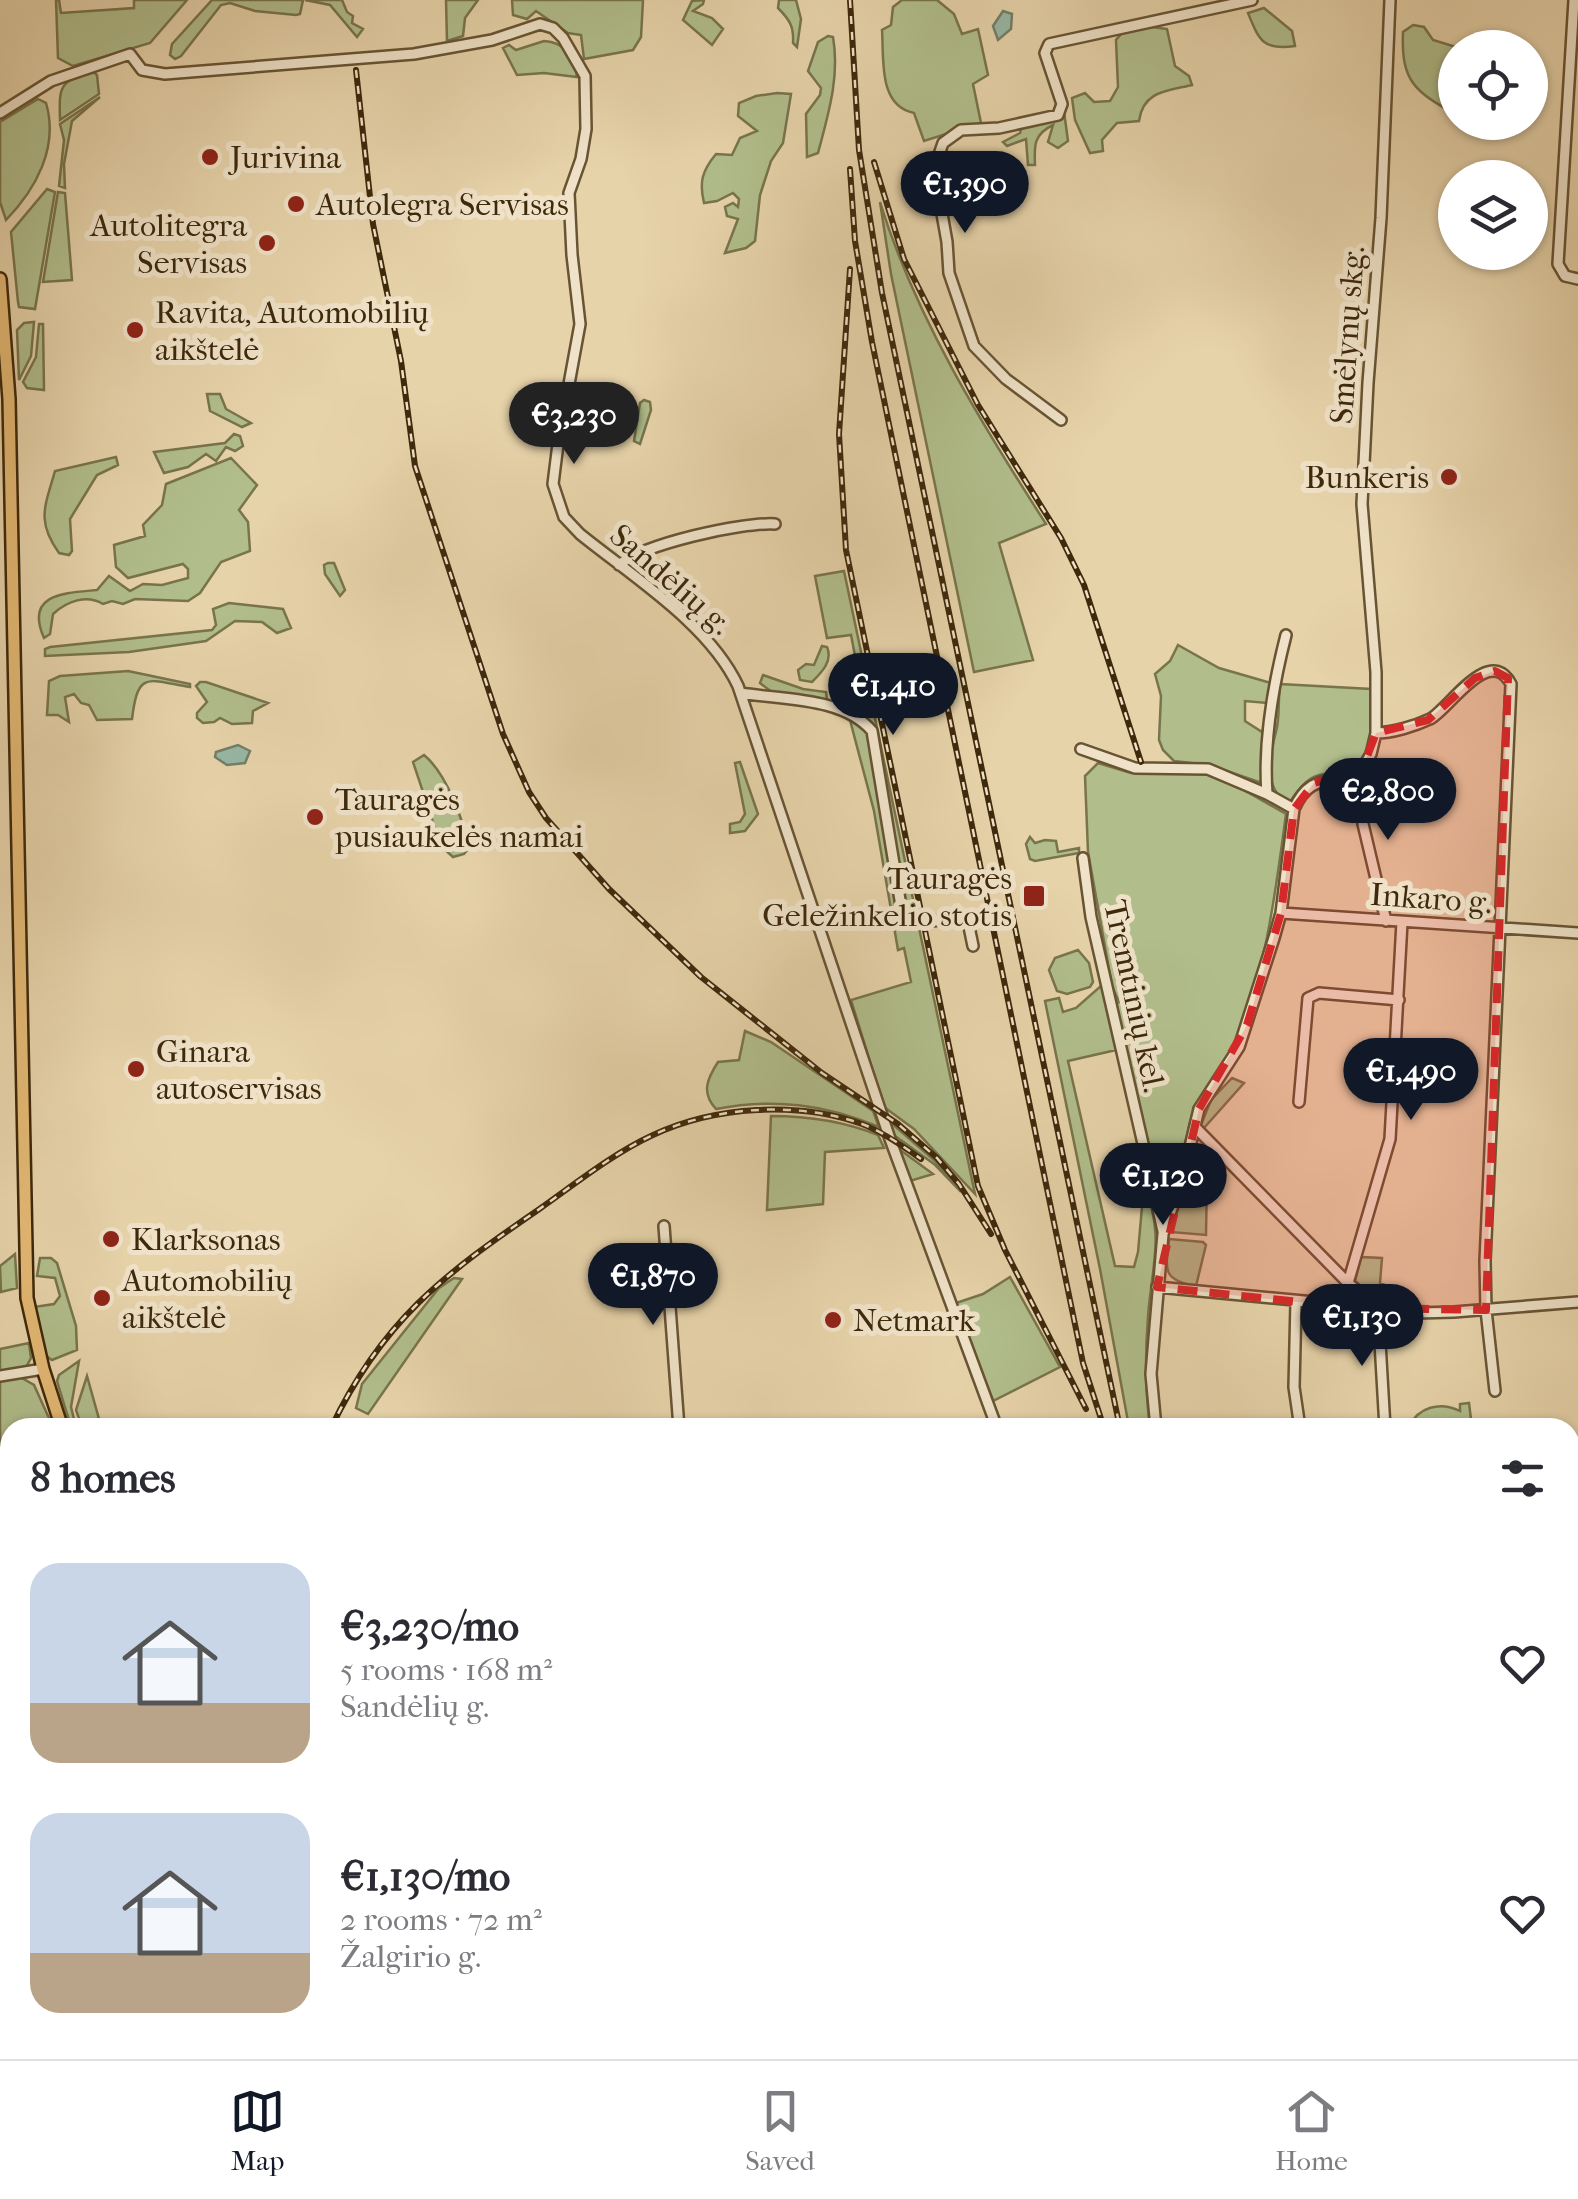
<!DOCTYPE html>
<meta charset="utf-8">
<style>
:root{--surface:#fff;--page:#f2f2f3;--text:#2b2b33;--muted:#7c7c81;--line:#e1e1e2;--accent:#111827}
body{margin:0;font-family:"IM FELL French Canon",serif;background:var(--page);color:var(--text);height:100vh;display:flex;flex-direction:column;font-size:38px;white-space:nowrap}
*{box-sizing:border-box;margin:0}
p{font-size:32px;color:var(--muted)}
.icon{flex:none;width:55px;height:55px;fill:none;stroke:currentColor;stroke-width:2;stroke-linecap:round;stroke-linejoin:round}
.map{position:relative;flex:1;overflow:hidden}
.details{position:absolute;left:0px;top:1418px;width:1580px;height:642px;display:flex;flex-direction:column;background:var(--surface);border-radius:30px 30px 0 0;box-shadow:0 2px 8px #0004}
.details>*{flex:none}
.tools{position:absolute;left:1438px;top:30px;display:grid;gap:20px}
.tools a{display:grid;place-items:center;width:110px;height:110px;border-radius:50%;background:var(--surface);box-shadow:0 2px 8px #0004;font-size:50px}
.price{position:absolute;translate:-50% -85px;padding:0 22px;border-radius:35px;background:var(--accent);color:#fff;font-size:32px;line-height:65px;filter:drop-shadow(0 2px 5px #0008)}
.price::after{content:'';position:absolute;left:50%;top:60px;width:30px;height:22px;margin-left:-15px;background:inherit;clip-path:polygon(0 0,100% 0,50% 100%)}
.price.selected{background:#222;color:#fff}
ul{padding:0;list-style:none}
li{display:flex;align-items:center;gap:30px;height:250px;padding:0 30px}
li span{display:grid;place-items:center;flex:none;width:280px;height:200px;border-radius:30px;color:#555}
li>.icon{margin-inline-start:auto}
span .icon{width:120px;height:120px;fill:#fffc;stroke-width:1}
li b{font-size:42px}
h2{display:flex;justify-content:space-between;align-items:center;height:120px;padding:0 30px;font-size:42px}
.menu{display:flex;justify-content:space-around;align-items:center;height:140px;border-top:2px solid var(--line);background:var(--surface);font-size:28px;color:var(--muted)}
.menu a{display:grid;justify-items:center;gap:5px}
.menu .selected{color:var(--accent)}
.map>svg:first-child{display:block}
.green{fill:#b1be8c;stroke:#78744c;stroke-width:2.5}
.water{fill:#97b8a6;stroke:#737f68;stroke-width:2.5}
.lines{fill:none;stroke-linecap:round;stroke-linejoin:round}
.stream{stroke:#737f68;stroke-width:2.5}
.minor-casing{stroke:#685433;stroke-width:14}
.major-casing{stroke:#3e290b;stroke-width:16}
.minor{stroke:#efe2c8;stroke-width:9}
.major{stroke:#e4ba75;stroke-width:11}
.rail-casing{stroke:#3e290b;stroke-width:6}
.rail{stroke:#efe2c8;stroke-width:2.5;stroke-dasharray:8;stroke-linecap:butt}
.marked{fill:#d62828;fill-opacity:0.2;stroke:#d62828;stroke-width:8;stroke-dasharray:20 12;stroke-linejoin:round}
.poi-dot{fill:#8f2418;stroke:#efe2c8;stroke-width:4}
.labels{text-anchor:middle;stroke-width:10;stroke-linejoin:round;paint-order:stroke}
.poi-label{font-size:32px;fill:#3e290b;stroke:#efe2c8;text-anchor:start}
.street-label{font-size:32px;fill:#3e290b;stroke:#efe2c8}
</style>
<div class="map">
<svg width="1578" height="2059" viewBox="0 0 1578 2059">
<rect width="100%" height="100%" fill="#e7d3aa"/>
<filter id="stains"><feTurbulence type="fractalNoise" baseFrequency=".002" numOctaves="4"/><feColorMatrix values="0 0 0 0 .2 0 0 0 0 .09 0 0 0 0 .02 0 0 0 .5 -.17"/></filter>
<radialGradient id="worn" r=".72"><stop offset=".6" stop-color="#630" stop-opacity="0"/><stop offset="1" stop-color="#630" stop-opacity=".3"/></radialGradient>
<path class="green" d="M 56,0 L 59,0 L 61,13 L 134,8 L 134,0 L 187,0 L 150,43 L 73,66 L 58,58 Z
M 212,0 L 303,0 L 300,14 L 296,15 L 255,11 L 230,3 L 221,5 L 181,56 L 175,59 L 170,55 L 172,44 Z
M 305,0 L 342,0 L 347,12 L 353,16 L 352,23 L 363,29 L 357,37 L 330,5 Z
M 446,0 L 478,0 L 465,18 L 463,36 L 447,41 Z
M 512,0 L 643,0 L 641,37 L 633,50 L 584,59 L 581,35 L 568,33 L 536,11 L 527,19 L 513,15 Z
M 704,0 L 703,4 L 693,11 L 712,18 L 723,29 L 712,45 L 683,20 L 692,1 Z
M 779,0 L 796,0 L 801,19 L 797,47 L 793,43 C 794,27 790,20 778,8 Z
M 902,0 L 937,0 L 954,14 L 962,34 L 978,29 L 988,75 L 973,84 L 981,123 L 924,141 L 914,113 C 878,106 884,59 882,30 L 891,25 L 893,7 Z
M 1264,8 L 1292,31 L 1295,46 C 1263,51 1259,40 1248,13 Z
M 1413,25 L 1424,27 L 1433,40 L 1456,47 L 1455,114 C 1414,91 1401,81 1403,32 Z
M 1152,27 L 1167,29 L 1175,66 L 1189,76 L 1192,85 C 1167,91 1143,91 1139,121 L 1117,123 L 1102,140 L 1103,151 L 1090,153 L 1075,120 L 1072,98 L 1085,93 L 1094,102 L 1110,101 L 1118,87 L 1116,40 L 1122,33 Z
M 828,36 L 833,37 C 840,77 828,115 818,153 L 807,157 L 806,114 L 820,95 L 821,88 L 808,71 L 818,42 Z
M 544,41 C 565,42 575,57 577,77 L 544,73 L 517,75 L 503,48 L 509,45 L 516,50 Z
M 92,71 L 97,75 L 99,94 L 60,120 C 59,86 59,82 92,71 Z
M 777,93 L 791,94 L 783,143 L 771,161 L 760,195 L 755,241 L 746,248 L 725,253 L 738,219 L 727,216 L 725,207 L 733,203 L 738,207 L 739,199 L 733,193 L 717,201 L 704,203 C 699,182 702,171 716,154 L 732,155 L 740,138 L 757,131 L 738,116 L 739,103 L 756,96 Z
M 100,97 L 72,121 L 64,164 L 65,188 L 59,186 L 64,140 L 60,124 Z
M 38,99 L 46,103 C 59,147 36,189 6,220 L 0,202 L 0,122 Z
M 1063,104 L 1068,141 L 1058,148 L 1048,142 L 1053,125 C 1034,134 1034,145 1035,165 L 1028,165 L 1026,139 L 1007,146 L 1003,142 L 1020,133 L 1023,121 L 1057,111 Z
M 47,189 L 55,192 L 35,309 L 19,307 L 18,302 L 11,232 Z
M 58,192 L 65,193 L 72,280 L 43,282 Z
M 880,202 C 915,316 981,423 1046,524 L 999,543 L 1033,660 L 974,672 L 891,274 Z
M 34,322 L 31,356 L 19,380 L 17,330 L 24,323 Z
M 39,324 L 43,324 L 44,390 L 27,388 L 23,382 L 36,357 Z
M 207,394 L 220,394 L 226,409 L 251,423 L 242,427 L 210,411 Z
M 644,400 L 650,402 L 651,410 L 640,444 L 634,441 L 640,403 Z
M 234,434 L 240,436 L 243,446 L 235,451 L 226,447 L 216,461 L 206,454 L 188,467 L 164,473 L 154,452 L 225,443 Z
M 116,457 L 118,465 L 97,475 L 70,519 L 72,551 L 69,555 L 59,553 C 36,521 45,506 55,471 Z
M 231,458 L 257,485 L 239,510 L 248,522 L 250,551 L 221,562 L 200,593 L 188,601 L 135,599 L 123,604 L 112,601 L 103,604 C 87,594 67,601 53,614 L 50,634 L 44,638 C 24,593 66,593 97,590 L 109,576 L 130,591 L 143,584 L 162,585 L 188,578 L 188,569 L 183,564 L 128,578 L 116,567 L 114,545 L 145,536 L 143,525 L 162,505 L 166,484 Z
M 328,563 L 334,563 L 345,590 L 340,596 L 325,574 L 324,565 Z
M 844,571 L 975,1194 L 914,1129 L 884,1107 L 851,1000 L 911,982 L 904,948 L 898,950 L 874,811 L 836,667 L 856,661 L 851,635 L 827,638 L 815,576 Z
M 229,603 L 283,609 L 291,628 L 277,633 L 262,622 L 235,621 L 206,641 L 129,652 L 45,656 L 45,649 L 50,647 L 212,630 L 216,625 L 213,609 Z
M 1178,645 L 1219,668 L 1271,683 L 1267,703 L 1245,701 L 1245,721 L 1265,734 L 1262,783 L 1209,765 L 1174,761 L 1163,750 L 1159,740 L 1161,696 L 1155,674 L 1170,661 Z
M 822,646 L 827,647 C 833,661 822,672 812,682 L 800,680 L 798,670 L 806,664 L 814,665 Z
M 128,671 L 190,684 L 190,687 C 147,680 138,670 132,719 L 97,720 L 89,705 L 81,703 L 74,694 L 65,697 L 69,722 L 58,715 L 47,715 L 49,681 L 60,676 Z
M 763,675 L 803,689 L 826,692 L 827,699 L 824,701 L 773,693 L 760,683 Z
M 200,682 L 206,682 L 268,703 L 253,711 L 252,723 L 232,724 L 220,718 L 214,722 L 203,723 L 197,718 L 197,713 L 207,702 L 196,686 Z
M 1280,684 L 1371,689 C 1371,710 1375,751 1356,765 C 1330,784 1317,758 1290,802 C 1262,793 1270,753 1276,732 C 1280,717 1278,699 1280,684 Z
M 424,755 C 447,774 463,820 469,848 L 464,854 L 453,857 L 441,846 L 413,762 Z
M 740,762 L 758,814 L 745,831 L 730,833 L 730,824 L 740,822 L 745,814 L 735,763 Z
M 1098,763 L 1131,773 L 1204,772 L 1221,777 L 1286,814 C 1275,895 1266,976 1231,1051 C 1222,1072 1203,1088 1194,1109 C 1182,1138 1188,1179 1166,1203 L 1156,1186 L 1116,1004 L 1119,1002 L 1112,986 L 1088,852 L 1085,776 Z
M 1030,837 L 1035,843 L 1045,840 L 1056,841 L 1058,852 L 1079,848 L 1079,853 L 1035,861 L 1030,859 L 1026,844 Z
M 1078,950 L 1089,963 L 1093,982 L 1090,987 L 1067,994 L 1057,991 L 1049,970 L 1055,958 Z
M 1102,985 L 1116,1050 L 1068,1061 L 1115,1266 L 1134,1267 L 1138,1252 L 1144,1184 C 1165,1237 1152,1263 1148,1317 C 1145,1354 1145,1390 1150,1427 L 1129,1427 L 1100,1269 L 1045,1001 L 1059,998 L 1063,1012 L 1076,1008 Z
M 745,1031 L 771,1042 L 873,1111 L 879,1127 C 824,1104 774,1098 716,1109 C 701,1093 707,1079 718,1062 L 739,1060 Z
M 1232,1078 L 1244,1083 L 1204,1128 L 1201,1125 L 1211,1100 Z
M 771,1116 C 808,1116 843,1121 878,1135 L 884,1148 L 825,1152 L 823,1204 L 767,1210 Z
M 889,1121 L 935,1161 L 961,1192 L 934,1164 L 895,1136 Z
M 1199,1145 L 1206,1148 L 1201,1172 L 1207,1179 L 1206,1235 L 1170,1232 Z
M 899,1149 L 933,1174 L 910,1181 Z
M 1169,1239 L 1203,1242 L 1206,1245 L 1196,1286 C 1161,1280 1166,1269 1169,1239 Z
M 15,1254 L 17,1288 L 1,1292 L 0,1266 Z
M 1361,1257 L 1382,1258 L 1380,1283 L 1410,1296 L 1410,1307 L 1378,1302 L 1355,1281 Z
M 40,1258 L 51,1258 L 57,1263 L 76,1326 L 77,1350 L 52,1360 L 45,1355 L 34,1307 L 54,1304 L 60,1296 L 55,1278 L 37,1276 Z
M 1010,1277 L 1060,1367 L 993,1401 L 956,1303 L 983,1294 Z
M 454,1278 L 462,1279 L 368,1414 L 356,1408 L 362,1384 L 439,1288 Z
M 29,1343 L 31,1358 L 25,1369 L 0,1371 L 0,1349 Z
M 79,1361 L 71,1407 L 76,1427 L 71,1427 L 57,1381 L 59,1375 Z
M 87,1376 L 101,1426 L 102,1427 L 82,1427 L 76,1410 Z
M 20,1377 L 34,1385 L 53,1427 L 10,1428 L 10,1661 L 0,1666 L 0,1379 Z
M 1469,1403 L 1472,1427 L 1409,1427 C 1418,1407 1440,1401 1460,1411 L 1460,1404 Z
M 558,2050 L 586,2054 L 587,2050 L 616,2050 L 616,2059 L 556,2059 Z"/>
<path class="water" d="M 1003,11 L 1012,14 L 1011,29 L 998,40 L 993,26 Z
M 238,745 L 250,751 L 245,763 L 227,765 L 215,757 L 216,752 Z"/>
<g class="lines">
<path class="stream" d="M 0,1622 L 10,1627
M 439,2050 L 439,2059"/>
<g class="minor-casing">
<path id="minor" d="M 1574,0 L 1558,264 L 1565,276 L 1578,279
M 0,113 L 51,81 L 130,54 L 142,70 L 165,74 L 414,54 L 492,40 L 540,24 L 553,28 L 563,38 L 585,76 L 586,129 L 581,159 L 569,193 L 572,255 L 580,324 L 558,444 L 553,484 L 564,517 L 580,534 C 633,577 709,624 738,686 L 890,1139 L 997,1428
M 1061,420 L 1006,379 L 974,346 L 949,273 L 947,242 L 934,169 L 943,143 L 961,130 L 999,128 L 1058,115 L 1062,104 L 1045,53 L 1049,44 L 1252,0
M 619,565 C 644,544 741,522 775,524
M 1286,635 C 1273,686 1263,741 1267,794 L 1294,809
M 741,693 C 783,700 843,697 872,731 L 903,918 L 914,923 L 967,917 L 973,946
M 1376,733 C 1392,733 1415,726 1430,719 C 1450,708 1489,644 1511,684 L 1485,1261 L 1486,1310 L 1495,1391
M 1081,749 L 1135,768 L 1208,769 L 1267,794
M 1362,769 L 1363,824 L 1386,921
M 1083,858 L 1091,917 L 1163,1231
M 1281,913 L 1578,933
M 1299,1102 L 1308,998 L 1319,993 L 1399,1000
M 1195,1127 L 1348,1283 L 1378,1308 L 1417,1313 L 1454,1312 L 1578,1302
M 664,1226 L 679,1428
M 1157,1287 L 1378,1308 L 1385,1428
M 1296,1302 L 1294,1387 L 1300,1428
M 1337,1306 L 1348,1283 L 1390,1139 L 1402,922
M 0,1376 L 43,1369
M 1156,1428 L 1151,1374 L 1163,1234 L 1182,1180 L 1199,1109 L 1239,1047 L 1274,938 L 1281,913 L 1294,809 C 1310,772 1333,785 1362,769 L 1371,754 L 1376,733 L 1376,672 L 1362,504 L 1368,383 L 1381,218 L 1390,0
M 1570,1554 L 1578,1553
M 0,1673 L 10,1668
M 1570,1842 L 1578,1844
M 627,2050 L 627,2059
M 1282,2050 L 1283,2059
M 212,2059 L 226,2050
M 1574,2059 L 1578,2032"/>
</g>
<g class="major-casing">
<path id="major" d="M 0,279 L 9,399 L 27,1298 L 43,1369 L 62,1428
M 407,2059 L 408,2050"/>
</g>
<use href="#minor" class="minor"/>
<use href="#major" class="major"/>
<g class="rail-casing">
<path id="rail" d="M 850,0 L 859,150 L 882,293 L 1120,1428
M 356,70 L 373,224 L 401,361 L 415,466 L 503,734 L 529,792 L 546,818 L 609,889 L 701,977 L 822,1073 L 898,1124 L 937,1158 L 959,1184 L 991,1234
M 874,162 L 904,259 L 978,405 L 1061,538 L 1084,585 L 1141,762
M 850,169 L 855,241 L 872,342 L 1083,1363 L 1104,1428
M 850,269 L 839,434 L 846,550 L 978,1186 L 1005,1250 L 1086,1409
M 331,1428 C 382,1321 443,1275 538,1210 C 575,1184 612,1154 653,1135 C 715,1106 798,1101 862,1124 C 883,1132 903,1146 921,1159
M 1243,2050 L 1244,2059"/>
</g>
<use href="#rail" class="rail"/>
</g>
<path class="marked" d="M 1495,671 L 1508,678 L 1486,1310 L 1378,1308 L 1348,1283 L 1337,1306 L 1157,1287 L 1199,1109 L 1247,1025 L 1281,913 L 1294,809 L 1314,783 L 1362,769 L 1376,733 L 1428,720 L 1475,678 Z"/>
<g class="poi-dot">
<circle cx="210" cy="157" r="10"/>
<circle cx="296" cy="204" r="10"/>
<circle cx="267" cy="243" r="10"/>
<circle cx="135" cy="330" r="10"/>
<circle cx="1449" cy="477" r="10"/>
<circle cx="315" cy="817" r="10"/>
<rect x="1022" y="884" width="24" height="24" rx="5"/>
<circle cx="136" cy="1069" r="10"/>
<circle cx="111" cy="1239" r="10"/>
<circle cx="102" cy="1298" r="10"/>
<circle cx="833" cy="1320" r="10"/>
</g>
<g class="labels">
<g class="poi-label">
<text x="230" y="168">Jurivina</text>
<text x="316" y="215">Autolegra Servisas</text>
<text x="247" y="236" text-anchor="end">Autolitegra<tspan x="247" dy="37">Servisas</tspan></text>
<text x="155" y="323">Ravita, Automobilių<tspan x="155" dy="37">aikštelė</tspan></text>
<text x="1429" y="488" text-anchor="end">Bunkeris</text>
<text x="335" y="810">Tauragės<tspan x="335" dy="37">pusiaukelės namai</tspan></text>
<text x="1012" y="889" text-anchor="end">Tauragės<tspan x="1012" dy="37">Geležinkelio stotis</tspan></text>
<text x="156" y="1062">Ginara<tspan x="156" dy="37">autoservisas</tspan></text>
<text x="131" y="1250">Klarksonas</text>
<text x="122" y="1291">Automobilių<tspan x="122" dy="37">aikštelė</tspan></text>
<text x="853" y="1331">Netmark</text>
</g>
<g class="street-label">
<text transform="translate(1347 335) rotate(-86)" y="11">Smėlynų skg.</text>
<text transform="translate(671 579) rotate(41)" y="11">Sandėlių g.</text>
<text transform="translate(1431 898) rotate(4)" y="11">Inkaro g.</text>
<text transform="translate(1135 996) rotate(78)" y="11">Tremtinių kel.</text>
</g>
</g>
<rect width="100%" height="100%" filter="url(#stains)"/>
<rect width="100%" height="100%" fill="url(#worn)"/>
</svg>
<div class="tools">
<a><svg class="icon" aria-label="locate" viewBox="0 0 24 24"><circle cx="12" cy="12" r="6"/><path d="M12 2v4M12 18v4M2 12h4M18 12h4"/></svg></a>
<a><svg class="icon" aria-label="layers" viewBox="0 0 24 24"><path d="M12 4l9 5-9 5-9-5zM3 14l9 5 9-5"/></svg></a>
</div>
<b class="price" style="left:965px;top:236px">€1,390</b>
<b class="price selected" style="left:574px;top:467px">€3,230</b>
<b class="price" style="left:893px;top:738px">€1,410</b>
<b class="price" style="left:1388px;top:843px">€2,800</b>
<b class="price" style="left:1411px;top:1123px">€1,490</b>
<b class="price" style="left:1163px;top:1228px">€1,120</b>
<b class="price" style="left:653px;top:1328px">€1,870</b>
<b class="price" style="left:1362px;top:1369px">€1,130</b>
<section class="details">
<h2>8 homes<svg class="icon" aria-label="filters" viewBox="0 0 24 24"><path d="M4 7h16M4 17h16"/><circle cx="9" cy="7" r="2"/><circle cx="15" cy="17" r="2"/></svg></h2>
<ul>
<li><span style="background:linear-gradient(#c9d6e8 70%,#b9a48a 0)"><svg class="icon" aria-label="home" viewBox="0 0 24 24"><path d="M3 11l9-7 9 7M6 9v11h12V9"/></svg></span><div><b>€3,230/mo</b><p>5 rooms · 168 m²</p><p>Sandėlių g.</p></div><svg class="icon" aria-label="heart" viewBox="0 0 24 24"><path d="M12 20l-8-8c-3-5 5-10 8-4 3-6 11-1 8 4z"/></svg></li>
<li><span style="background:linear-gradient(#c9d6e8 70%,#b9a48a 0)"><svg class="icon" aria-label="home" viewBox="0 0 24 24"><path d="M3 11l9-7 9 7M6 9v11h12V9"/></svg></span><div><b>€1,130/mo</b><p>2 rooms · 72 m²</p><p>Žalgirio g.</p></div><svg class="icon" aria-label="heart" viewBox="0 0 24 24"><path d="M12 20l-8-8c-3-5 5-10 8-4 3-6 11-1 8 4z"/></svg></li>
</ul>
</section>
</div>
<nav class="menu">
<a class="selected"><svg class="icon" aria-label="map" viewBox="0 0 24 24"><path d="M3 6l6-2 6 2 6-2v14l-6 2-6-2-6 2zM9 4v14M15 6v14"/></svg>Map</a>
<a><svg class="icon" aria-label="saved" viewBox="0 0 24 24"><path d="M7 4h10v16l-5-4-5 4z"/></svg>Saved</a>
<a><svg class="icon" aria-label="home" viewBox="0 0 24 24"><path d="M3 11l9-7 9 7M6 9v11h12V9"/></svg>Home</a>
</nav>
